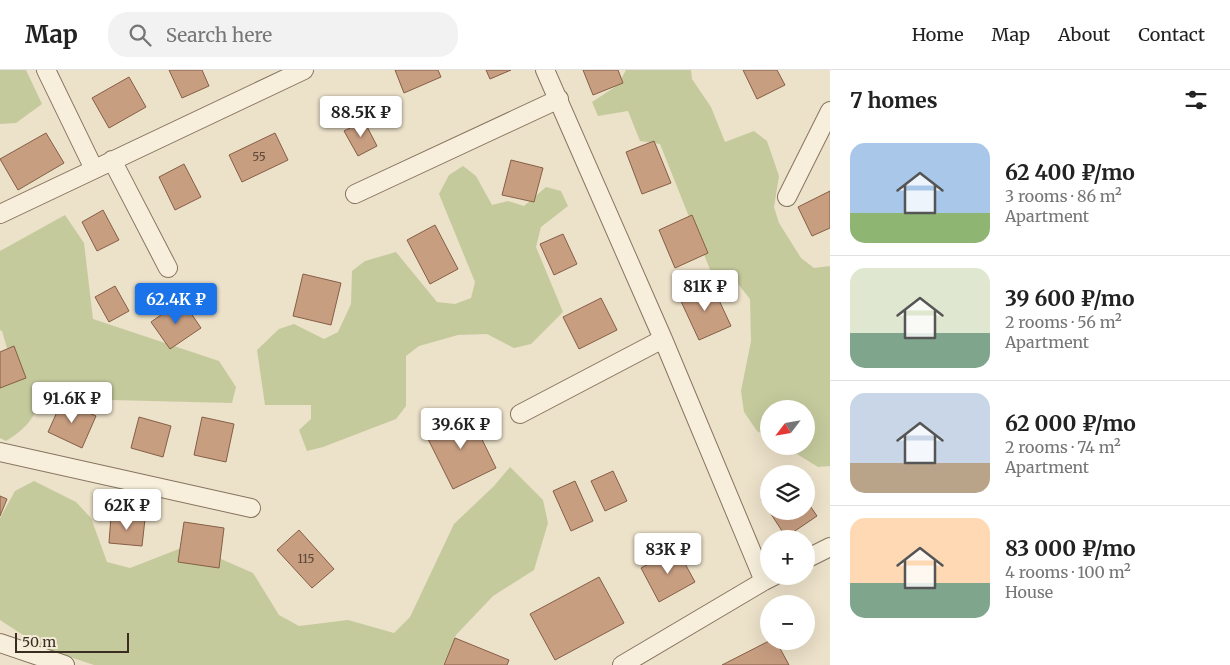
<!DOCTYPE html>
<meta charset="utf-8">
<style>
:root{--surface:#fff;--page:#f2f2f2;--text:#222;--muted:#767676;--line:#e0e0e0;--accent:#1a73e8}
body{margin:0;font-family:Merriweather,serif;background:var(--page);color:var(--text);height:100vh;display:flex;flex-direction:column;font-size:19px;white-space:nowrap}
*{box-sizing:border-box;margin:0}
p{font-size:16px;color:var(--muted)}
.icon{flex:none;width:28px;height:28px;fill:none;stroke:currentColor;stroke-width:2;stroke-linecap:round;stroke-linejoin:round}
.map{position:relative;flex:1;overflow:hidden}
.side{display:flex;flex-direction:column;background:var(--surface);width:400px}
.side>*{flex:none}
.needle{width:32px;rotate:239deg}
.buttons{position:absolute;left:760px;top:330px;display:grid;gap:10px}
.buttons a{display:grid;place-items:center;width:55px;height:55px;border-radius:50%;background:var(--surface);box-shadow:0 5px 20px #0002;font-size:25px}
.scale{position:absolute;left:15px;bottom:12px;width:114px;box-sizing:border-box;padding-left:5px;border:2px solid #392c21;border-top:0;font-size:14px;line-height:18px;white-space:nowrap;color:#392c21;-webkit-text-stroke:4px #f4ebd8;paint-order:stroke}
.price{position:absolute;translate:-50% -42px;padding:0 11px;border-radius:5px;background:#fff;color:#222;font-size:16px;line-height:32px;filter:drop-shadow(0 1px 2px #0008)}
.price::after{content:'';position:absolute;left:50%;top:30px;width:15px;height:11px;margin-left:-8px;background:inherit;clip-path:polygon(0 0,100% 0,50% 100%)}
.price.active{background:var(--accent);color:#fff}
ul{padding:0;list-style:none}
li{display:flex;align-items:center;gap:15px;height:125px;padding:0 20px}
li+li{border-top:1px solid var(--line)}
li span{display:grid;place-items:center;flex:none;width:140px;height:100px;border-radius:15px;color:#555}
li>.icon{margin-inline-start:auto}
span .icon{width:60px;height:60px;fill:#fffc;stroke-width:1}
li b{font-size:21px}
h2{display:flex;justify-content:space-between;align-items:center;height:60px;padding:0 20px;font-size:21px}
header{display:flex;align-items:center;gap:30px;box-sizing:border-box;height:70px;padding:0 25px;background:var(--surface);border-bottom:1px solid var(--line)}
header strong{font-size:24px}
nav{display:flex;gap:28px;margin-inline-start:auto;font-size:18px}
.search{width:350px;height:45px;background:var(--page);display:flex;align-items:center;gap:12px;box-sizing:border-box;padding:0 18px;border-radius:20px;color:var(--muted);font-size:19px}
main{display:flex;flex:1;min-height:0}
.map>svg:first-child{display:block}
.green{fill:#c5ca9d}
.building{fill:#c89e81;stroke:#855e46}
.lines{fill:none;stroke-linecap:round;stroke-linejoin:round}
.minor-casing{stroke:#87745f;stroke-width:20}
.minor{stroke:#f7efdc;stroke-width:18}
.labels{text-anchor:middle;stroke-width:4.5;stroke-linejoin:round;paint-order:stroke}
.number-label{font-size:12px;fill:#5d4839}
</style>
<header>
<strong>Map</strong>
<div class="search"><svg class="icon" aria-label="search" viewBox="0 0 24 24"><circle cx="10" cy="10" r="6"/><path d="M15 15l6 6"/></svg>Search here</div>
<nav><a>Home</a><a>Map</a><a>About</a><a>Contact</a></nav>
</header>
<main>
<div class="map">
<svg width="830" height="595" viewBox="0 0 830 595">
<rect width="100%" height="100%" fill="#ece1c9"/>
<path class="green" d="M 0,0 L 26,0 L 42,34 L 16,53 L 0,54 Z
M 626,0 L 691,0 L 692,9 L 711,37 L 725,72 L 754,61 L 767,71 L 779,106 L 774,137 L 779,153 L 801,188 L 814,198 L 830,196 L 830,396 L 818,397 L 784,376 L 806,376 L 806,339 L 769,339 L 769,368 L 757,361 L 744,342 L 741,321 L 751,271 L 750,229 L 727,200 L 711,202 L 660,74 L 640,71 L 628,41 L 598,46 L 592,32 L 618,15 Z
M 463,96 L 476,106 L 492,135 L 508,131 L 524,136 L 546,117 L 561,121 L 568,136 L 541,157 L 536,177 L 563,242 L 531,274 L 514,278 L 487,264 L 458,265 L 419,276 L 406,286 L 406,336 L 396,349 L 323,377 L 307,381 L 299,360 L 311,349 L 311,335 L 265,335 L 257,280 L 279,259 L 294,254 L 324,269 L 338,262 L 351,234 L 352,201 L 365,191 L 396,182 L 437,232 L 455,234 L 471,228 L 475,212 L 439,124 L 449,105 Z
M 65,145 L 84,173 L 93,249 L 219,291 L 236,317 L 232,333 L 111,330 L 46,321 C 34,345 31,356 6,371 L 0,368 L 0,310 L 12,295 L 2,261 L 0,260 L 0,181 Z
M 510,397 L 543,430 L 548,453 L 534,500 L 493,526 L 456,565 L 443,595 L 94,595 L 43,578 L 0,550 L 0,448 L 15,421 L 34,411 L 76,432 L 91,448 L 107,492 L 130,498 L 189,475 L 253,503 L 279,545 L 299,556 L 348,550 L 394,563 L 410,547 L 454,454 L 494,416 Z"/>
<path class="building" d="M 169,0 L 202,0 L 209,16 L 182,28 Z
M 395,0 L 438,0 L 441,7 L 404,23 Z
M 486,0 L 511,0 L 490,9 Z
M 583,0 L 618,0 L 623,13 L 593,25 Z
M 743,0 L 777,0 L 785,15 L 757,29 Z
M 129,7 L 146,37 L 109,58 L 92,28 Z
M 364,51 L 377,76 L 358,86 L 344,61 Z
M 46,63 L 64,93 L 18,120 L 0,89 Z
M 275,63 L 288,90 L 242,112 L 229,85 Z
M 654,71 L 671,113 L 642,124 L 626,82 Z
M 511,90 L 543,98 L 534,132 L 502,125 Z
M 184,94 L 201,127 L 175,140 L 159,107 Z
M 830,121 L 830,158 L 812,166 L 798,137 Z
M 103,140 L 119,170 L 97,181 L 82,152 Z
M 692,145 L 708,183 L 675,198 L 659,160 Z
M 435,155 L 458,199 L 430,214 L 407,170 Z
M 563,164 L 577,194 L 554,205 L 540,174 Z
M 303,204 L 341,213 L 331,255 L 293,246 Z
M 711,213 L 731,256 L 699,270 L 679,227 Z
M 115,216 L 129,241 L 109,252 L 95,227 Z
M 601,228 L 617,260 L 579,279 L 563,247 Z
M 182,230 L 201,258 L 170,279 L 151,252 Z
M 14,276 L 26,308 L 0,318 L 0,282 Z
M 62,331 L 96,346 L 82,378 L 48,362 Z
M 468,341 L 496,398 L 453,419 L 425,363 Z
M 139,347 L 171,356 L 163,387 L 131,378 Z
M 202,347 L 234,354 L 226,392 L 194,385 Z
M 613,401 L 627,431 L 605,441 L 591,411 Z
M 575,411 L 593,451 L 571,461 L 553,421 Z
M 769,424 L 769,441 L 761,429 Z
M 0,426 L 7,429 L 0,446 Z
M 806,430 L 817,446 L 786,467 L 769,441 L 806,441 Z
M 111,446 L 145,449 L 142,476 L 109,473 Z
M 184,452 L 224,458 L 219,498 L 178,492 Z
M 299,460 L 334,499 L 312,518 L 277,480 Z
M 677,479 L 695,512 L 659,532 L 641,498 Z
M 599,507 L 624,553 L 555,590 L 530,544 Z
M 455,568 L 509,590 L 507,595 L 444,595 Z
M 769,571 L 776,571 L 789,595 L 722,595 Z"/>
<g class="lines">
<g class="minor-casing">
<path id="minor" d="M 46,0 L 94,99
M 545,0 L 663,269 L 764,511 L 774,506
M 112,90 L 168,198
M 355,124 L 559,29
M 787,127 L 830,41
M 0,144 L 304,0
M 520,344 L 663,269
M 0,382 L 251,438
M 806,489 L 830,477
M 0,573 L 65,595
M 622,595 L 764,511"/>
</g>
<use href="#minor" class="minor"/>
</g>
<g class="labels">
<g class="number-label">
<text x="259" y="91">55</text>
<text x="306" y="493">115</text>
</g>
</g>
</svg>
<div class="buttons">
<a><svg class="needle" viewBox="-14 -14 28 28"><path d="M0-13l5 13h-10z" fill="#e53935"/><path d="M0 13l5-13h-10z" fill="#767676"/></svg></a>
<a><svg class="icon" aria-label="layers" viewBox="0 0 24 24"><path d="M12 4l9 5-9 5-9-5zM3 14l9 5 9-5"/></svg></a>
<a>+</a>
<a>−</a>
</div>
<div class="scale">50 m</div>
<b class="price" style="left:361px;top:68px">88.5K ₽</b>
<b class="price" style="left:705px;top:242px">81K ₽</b>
<b class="price active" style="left:176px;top:255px">62.4K ₽</b>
<b class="price" style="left:72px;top:354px">91.6K ₽</b>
<b class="price" style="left:461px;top:380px">39.6K ₽</b>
<b class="price" style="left:127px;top:461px">62K ₽</b>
<b class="price" style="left:668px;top:505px">83K ₽</b>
</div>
<section class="side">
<h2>7 homes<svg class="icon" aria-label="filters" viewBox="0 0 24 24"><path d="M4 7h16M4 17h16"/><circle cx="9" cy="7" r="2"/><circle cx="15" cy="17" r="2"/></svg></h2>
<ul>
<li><span style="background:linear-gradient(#a9c7e8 70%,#8fb573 0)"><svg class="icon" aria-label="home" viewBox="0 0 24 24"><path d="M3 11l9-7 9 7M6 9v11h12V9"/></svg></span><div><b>62 400 ₽/mo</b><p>3 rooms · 86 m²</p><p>Apartment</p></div></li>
<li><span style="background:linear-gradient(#dfe7d0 65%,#7fa58c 0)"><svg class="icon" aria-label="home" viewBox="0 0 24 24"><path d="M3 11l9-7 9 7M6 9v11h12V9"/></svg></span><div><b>39 600 ₽/mo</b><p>2 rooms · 56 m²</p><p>Apartment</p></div></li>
<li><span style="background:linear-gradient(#c9d6e8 70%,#b9a48a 0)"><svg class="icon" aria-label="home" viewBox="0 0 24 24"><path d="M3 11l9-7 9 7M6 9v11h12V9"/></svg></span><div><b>62 000 ₽/mo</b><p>2 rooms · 74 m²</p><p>Apartment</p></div></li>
<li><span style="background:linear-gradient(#ffd9b3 65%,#7fa58c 0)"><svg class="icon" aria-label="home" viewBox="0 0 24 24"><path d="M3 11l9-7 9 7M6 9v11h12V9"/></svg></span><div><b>83 000 ₽/mo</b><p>4 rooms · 100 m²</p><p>House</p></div></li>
</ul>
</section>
</main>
